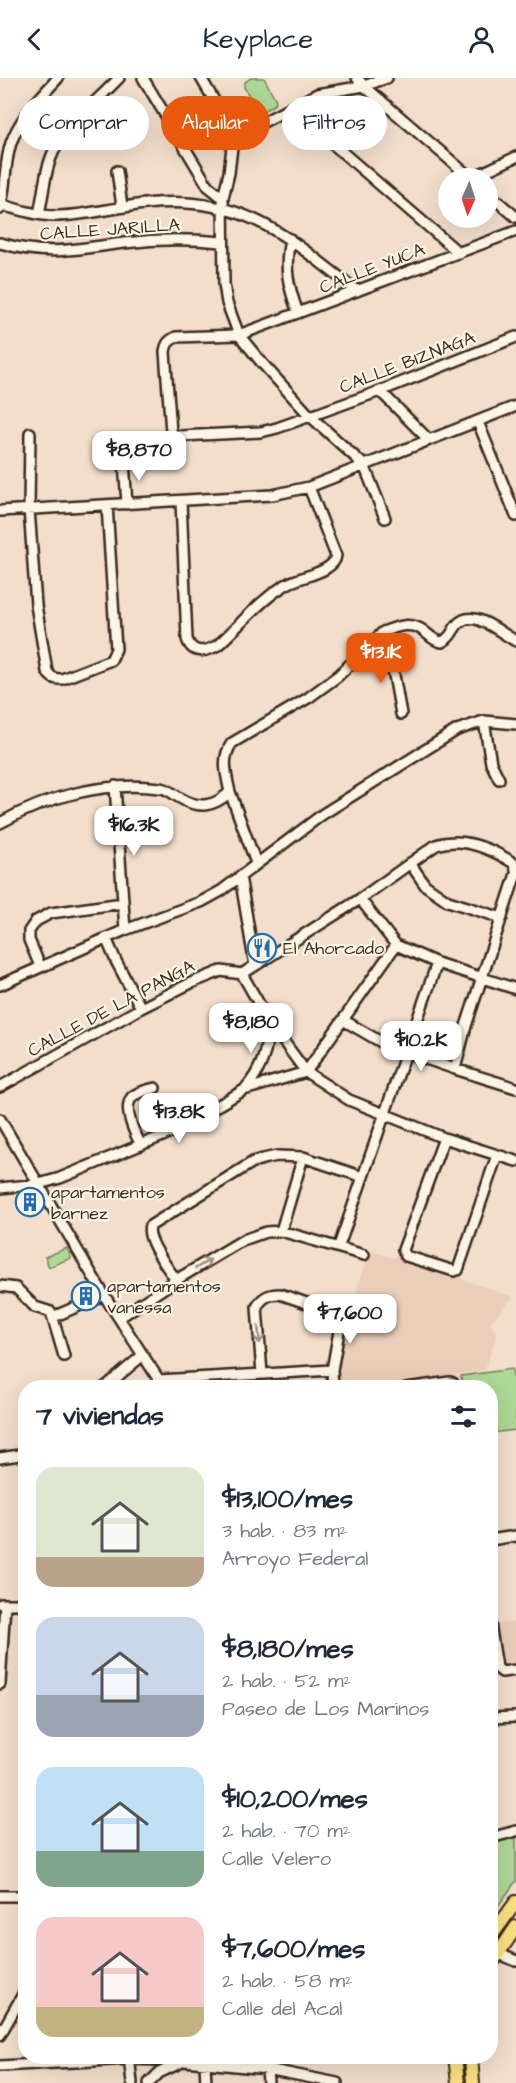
<!DOCTYPE html>
<html lang="es">
<meta charset="utf-8">
<style>
:root{--surface:#fff;--page:#f6f6f7;--text:#1f2937;--muted:#747a83;--accent:#ea580c}
body{margin:0;font-family:"Architects Daughter",sans-serif;background:var(--page);color:var(--text);height:100vh;display:flex;flex-direction:column;font-size:22px;white-space:nowrap}
*{box-sizing:border-box;margin:0}
p{font-size:20px;color:var(--muted)}
.icon{flex:none;width:33px;height:33px;fill:none;stroke:currentColor;stroke-width:2;stroke-linecap:round;stroke-linejoin:round}
.map{position:relative;flex:1;overflow:hidden}
.details{position:absolute;left:18px;top:1302px;width:480px;height:684px;display:flex;flex-direction:column;background:var(--surface);border-radius:24px;box-shadow:0 6px 24px #0002}
.details>*{flex:none}
.guide{position:absolute;left:18px;top:18px;width:480px;height:54px;display:flex;gap:12px}
.needle{width:39px;rotate:183deg}
.buttons{position:absolute;left:438px;top:90px;display:grid;gap:12px}
.buttons a{display:grid;place-items:center;width:60px;height:60px;border-radius:50%;background:var(--surface);box-shadow:0 6px 24px #0002;font-size:30px}
.price{position:absolute;translate:-50% -51px;padding:0 14px;border-radius:12px;background:#fff;color:#222;font-size:20px;line-height:39px;filter:drop-shadow(0 2px 3px #0008)}
.price::after{content:'';position:absolute;left:50%;top:36px;width:18px;height:14px;margin-left:-9px;background:inherit;clip-path:polygon(0 0,100% 0,50% 100%)}
.price.current{background:var(--accent);color:#fff}
ul{padding:0;list-style:none}
li{display:flex;align-items:center;gap:18px;height:150px;padding:0 18px}
li span{display:grid;place-items:center;flex:none;width:168px;height:120px;border-radius:18px;color:#555}
li>.icon{margin-inline-start:auto}
span .icon{width:72px;height:72px;fill:#fffc;stroke-width:1}
li b{font-size:26px}
h2{display:flex;justify-content:space-between;align-items:center;height:72px;padding:0 18px;font-size:26px}
.pill{padding:0 21px;border-radius:27px;background:var(--surface);box-shadow:0 6px 24px #0002;font-size:21px;line-height:54px}
.pill.current{background:var(--accent);color:#fff}
header{display:flex;justify-content:space-between;align-items:center;height:78px;padding:0 18px;background:var(--surface);font-size:27px;font-weight:600}
.map>svg:first-child{display:block}
.built{fill:#ebceb9}
.green{fill:#aed896;stroke:#74815a;stroke-width:1.5}
.lines{fill:none;stroke-linecap:round;stroke-linejoin:round}
.minor-casing{stroke:#3b2a1e;stroke-width:14}
.major-casing{stroke:#3b2a1e;stroke-width:16}
.minor{stroke:#fcf5e5;stroke-width:9}
.major{stroke:#fbe080;stroke-width:12}
.oneway{stroke:#9c9082}
.labels{text-anchor:middle;stroke-width:4.5;stroke-linejoin:round;paint-order:stroke}
.street-label{font-size:18px;fill:#3b2a1e;stroke:#fcf5e5}
.poi-label{font-size:18px;fill:#3b2a1e;stroke:#fcf5e5;text-anchor:start}
</style>
<header><svg class="icon" aria-label="back" viewBox="0 0 24 24"><path d="M15 5l-7 7 7 7"/></svg>Keyplace<svg class="icon" aria-label="person" viewBox="0 0 24 24"><circle cx="12" cy="8" r="4"/><path d="M4 21q1-7 8-7t8 7"/></svg></header>
<div class="map">
<svg width="516" height="2005" viewBox="0 0 516 2005">
<rect width="100%" height="100%" fill="#f2decb"/>
<filter id="ink" filterUnits="userSpaceOnUse"><feTurbulence type="fractalNoise" baseFrequency=".0167" numOctaves="2"/><feDisplacementMap in="SourceGraphic" scale="12" xChannelSelector="R" yChannelSelector="G"/><feConvolveMatrix kernelMatrix="1 2 1 2 8 2 1 2 1" color-interpolation-filters="sRGB"/></filter>
<g filter="url(#ink)">
<path class="built" d="M 370,1173 L 394,1180 L 395,1178 L 513,1219 L 490,1245 L 497,1256 L 485,1292 L 374,1309 L 338,1310 L 337,1285 L 346,1243 Z
M 516,1544 L 516,1586 L 503,1587 L 496,1546 Z"/>
<path class="green" d="M 251,0 L 264,0 L 276,22 L 275,26 L 262,34 L 257,32 L 244,9 L 245,4 Z
M 67,1170 L 71,1180 L 49,1189 L 45,1179 Z
M 512,1291 L 516,1324 L 516,1352 L 491,1355 L 490,1310 L 463,1309 L 461,1298 Z
M 516,1757 L 516,1803 L 491,1838 L 491,1762 Z"/>
<g class="lines">
<g class="minor-casing">
<path id="minor" d="M 143,0 L 208,108 L 223,120
M 201,0 L 229,48 L 233,60 L 229,95 L 223,120 L 224,206 L 227,225 L 239,257 L 262,285 L 310,338 L 364,387 L 385,440
M 357,0 L 364,8 L 471,100
M 290,29 L 459,175
M 233,60 L 317,16 L 364,8 L 387,0
M 117,93 L 122,128
M 471,100 L 516,79
M 488,115 L 516,139
M 1,127 C 18,131 37,138 55,138 C 85,138 116,129 145,126 C 243,116 285,157 357,213
M 0,131 C 6,110 4,86 11,65 C 20,39 40,20 58,0
M 39,136 C 44,114 45,88 56,69 C 71,44 99,21 119,0
M 516,153 L 239,257 L 176,259 C 168,263 166,266 165,274 L 171,354 L 174,357 L 180,358 L 261,354 L 277,350 L 380,313 L 516,259
M 290,161 C 284,191 288,207 298,235
M 0,165 C 49,179 76,171 124,165 C 157,161 190,161 222,164
M 380,313 L 429,362
M 478,344 L 516,438
M 30,355 L 29,431 L 36,527 L 47,593 C 51,600 54,601 62,601 L 111,582 L 116,571 L 107,427
M 124,384 L 127,426
M 181,423 L 187,561 C 192,577 206,574 218,567 C 239,548 264,518 289,505 C 302,498 334,494 336,478 L 309,409
M 0,433 L 272,417 L 309,409 L 516,328
M 361,575 L 387,581 L 392,586 L 401,636
M 484,643 L 491,685 L 499,701
M 115,708 L 125,852
M 230,714 L 256,785
M 0,745 C 48,718 105,703 160,710 C 167,710 173,716 180,720 C 199,731 214,729 230,714 C 226,696 221,680 232,665 L 308,620 L 338,598 L 383,554 C 398,548 412,543 425,554 C 431,559 435,563 442,564 C 451,560 452,553 457,547 C 473,528 501,556 516,563
M 410,785 L 425,807 L 448,823 L 502,840
M 240,798 L 255,888
M 360,821 L 396,867 L 437,885 L 516,911
M 106,860 L 116,883 L 141,930
M 40,888 L 29,862 L 29,853 L 36,843 L 51,835 L 123,825
M 242,896 L 270,945 L 306,994 L 349,1022 L 444,1060 L 516,1083
M 0,907 L 125,852 L 201,824 L 221,813 L 323,736 L 457,652 L 484,643 L 516,646
M 343,942 L 388,968 L 455,991 L 516,1010
M 455,991 L 466,948 L 516,796
M 306,994 L 396,867
M 0,1009 L 141,930 L 191,905 L 221,893 L 242,896 L 360,821 L 436,767 C 463,758 492,771 515,786 L 516,792
M 245,1011 C 264,989 266,972 270,945
M 0,1041 L 104,1217 L 159,1302 L 162,1310
M 444,1060 L 403,1172 L 406,1178 L 454,1193 L 458,1192 L 497,1077
M 141,1067 C 135,1056 122,1031 132,1019 C 137,1014 148,1012 155,1010
M 0,1110 L 39,1106 L 60,1100 L 177,1052 L 244,1012 L 306,994
M 281,1153 L 303,1079
M 339,1168 L 437,885
M 176,1202 C 168,1190 145,1161 150,1148 L 253,1084 L 263,1081 L 277,1078 L 303,1079 L 363,1099
M 0,1208 L 16,1210 L 35,1229 L 51,1234 L 64,1278
M 53,1239 L 104,1217
M 119,1240 L 176,1202 L 243,1162 L 266,1154 L 281,1153 L 364,1177
M 262,1296 L 257,1229 C 262,1219 269,1216 280,1216 L 342,1237 L 332,1292 L 333,1310
M 159,1302 L 332,1292
M 104,1310 L 143,1277
M 406,1310 L 450,1304 L 453,1305 L 455,1310
M 0,1380 L 26,1376
M 490,1462 L 516,1458
M 1,1526 L 26,1526
M 490,1545 L 497,1590 L 502,1594 L 516,1592
M 0,1606 L 5,1526
M 490,1640 L 516,1639
M 490,1760 L 516,1753
M 0,1818 L 26,1818
M 490,1872 L 516,1883
M 0,1957 L 26,1911
M 129,1978 L 132,2005
M 205,1985 L 206,2005
M 0,1988 L 130,1981 L 185,1983 L 267,1991 L 337,2005
M 267,1991 L 268,2005
M 149,2005 L 159,1995 L 182,1984"/>
</g>
<g class="major-casing">
<path id="major" d="M 490,1860 L 516,1824
M 490,1888 L 516,1849
M 455,1978 L 458,2005
M 471,1978 L 473,2005"/>
</g>
<use href="#minor" class="minor"/>
<use href="#major" class="major"/>
</g>
<defs><path id="oneway-shaft" d="M-6 0H5M1.5-3L5.5 0L1.5 3" fill="none" stroke-width="1.6" stroke-linecap="round" stroke-linejoin="round" transform="scale(1.5)"/></defs>
<g class="oneway">
<use href="#oneway-shaft" transform="translate(203 1186) rotate(-31)"/>
<use href="#oneway-shaft" transform="translate(259 1257) rotate(85)"/>
</g>
</g>
<defs>
<g id="restaurant-ring" transform="scale(1.5)"><circle r="9.5" fill="#fcf5e5" stroke="#1f6fb2" stroke-width="1.5"/><path d="M-5-6h1v4h1v-4h1v4h1v-4h1v5L-1.5 .5V6h-2V.5L-5-1ZM5-6V6H3V1.5H1.5Q1.5-4 5-6Z" fill="#1f6fb2"/></g>
<g id="building-ring" transform="scale(1.5)"><circle r="9.5" fill="#fcf5e5" stroke="#1f6fb2" stroke-width="1.5"/><path d="M-4-6H4V6H1V3H-1V6H-4ZM-2.5-4.3h1.7v1.8h-1.7ZM.8-4.3h1.7v1.8H.8ZM-2.5-1h1.7V.8h-1.7ZM.8-1h1.7V.8H.8Z" fill="#1f6fb2"/></g>
</defs>
<g fill-rule="evenodd">
<use href="#restaurant-ring" x="262" y="870"/>
<use href="#building-ring" x="30" y="1124"/>
<use href="#building-ring" x="86" y="1218"/>
</g>
<g class="labels">
<g class="street-label">
<text transform="translate(110 151) rotate(-4)" y="6">CALLE JARILLA</text>
<text transform="translate(372 190) rotate(-21)" y="6">CALLE YUCA</text>
<text transform="translate(407 284) rotate(-21)" y="6">CALLE BIZNAGA</text>
<text transform="translate(111 930) rotate(-28)" y="6">CALLE DE LA PANGA</text>
</g>
<g class="poi-label">
<text x="283" y="876">El Ahorcado</text>
<text x="51" y="1120">apartamentos<tspan x="51" dy="21">barnez</tspan></text>
<text x="107" y="1214">apartamentos<tspan x="107" dy="21">vanessa</tspan></text>
</g>
</g>
</svg>
<div class="buttons">
<a><svg class="needle" viewBox="-14 -14 28 28"><path d="M0-13l5 13h-10z" fill="#e53935"/><path d="M0 13l5-13h-10z" fill="#747a83"/></svg></a>
</div>
<b class="price" style="left:139px;top:404px">$8,870</b>
<b class="price current" style="left:381px;top:606px">$13.1K</b>
<b class="price" style="left:134px;top:779px">$16.3K</b>
<b class="price" style="left:251px;top:976px">$8,180</b>
<b class="price" style="left:421px;top:994px">$10.2K</b>
<b class="price" style="left:179px;top:1066px">$13.8K</b>
<b class="price" style="left:350px;top:1267px">$7,600</b>
<div class="guide">
<a class="pill">Comprar</a>
<a class="pill current">Alquilar</a>
<a class="pill">Filtros</a>
</div>
<section class="details">
<h2>7 viviendas<svg class="icon" aria-label="filters" viewBox="0 0 24 24"><path d="M4 7h16M4 17h16"/><circle cx="9" cy="7" r="2"/><circle cx="15" cy="17" r="2"/></svg></h2>
<ul>
<li><span style="background:linear-gradient(#dfe7d0 75%,#b9a48a 0)"><svg class="icon" aria-label="home" viewBox="0 0 24 24"><path d="M3 11l9-7 9 7M6 9v11h12V9"/></svg></span><div><b>$13,100/mes</b><p>3 hab. · 83 m²</p><p>Arroyo Federal</p></div></li>
<li><span style="background:linear-gradient(#c9d6e8 65%,#9aa5b1 0)"><svg class="icon" aria-label="home" viewBox="0 0 24 24"><path d="M3 11l9-7 9 7M6 9v11h12V9"/></svg></span><div><b>$8,180/mes</b><p>2 hab. · 52 m²</p><p>Paseo de Los Marinos</p></div></li>
<li><span style="background:linear-gradient(#bfe0f5 70%,#7fa58c 0)"><svg class="icon" aria-label="home" viewBox="0 0 24 24"><path d="M3 11l9-7 9 7M6 9v11h12V9"/></svg></span><div><b>$10,200/mes</b><p>2 hab. · 70 m²</p><p>Calle Velero</p></div></li>
<li><span style="background:linear-gradient(#f6c9c9 75%,#c2b280 0)"><svg class="icon" aria-label="home" viewBox="0 0 24 24"><path d="M3 11l9-7 9 7M6 9v11h12V9"/></svg></span><div><b>$7,600/mes</b><p>2 hab. · 58 m²</p><p>Calle del Acal</p></div></li>
</ul>
</section>
</div>
